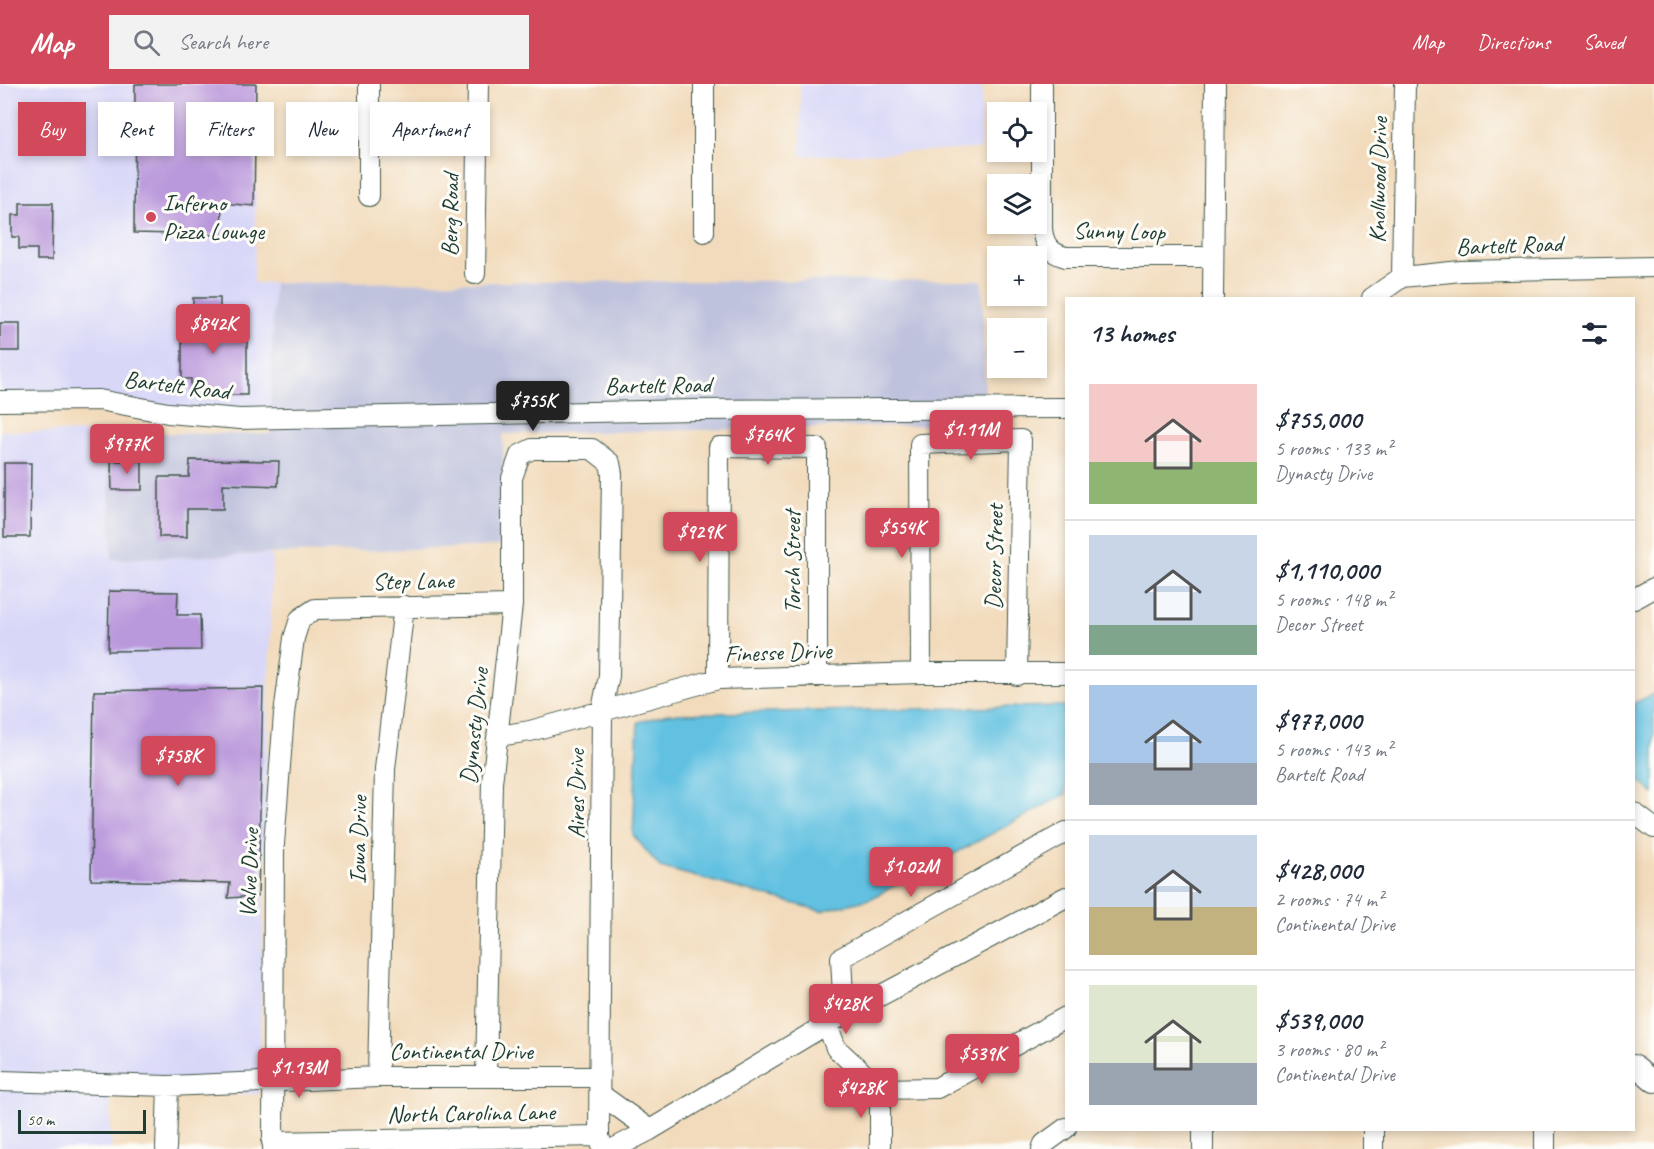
<!DOCTYPE html>
<meta charset="utf-8">
<style>
:root{--surface:#fff;--page:#f2f2f3;--text:#1f2937;--muted:#747a83;--line:#e0e1e3;--accent:#d1495b}
body{margin:0;font-family:Caveat,sans-serif;background:var(--page);color:var(--text);height:100vh;display:flex;flex-direction:column;font-size:22px;white-space:nowrap}
*{box-sizing:border-box;margin:0}
p{font-size:20px;color:var(--muted)}
.icon{flex:none;width:33px;height:33px;fill:none;stroke:currentColor;stroke-width:2;stroke-linecap:round;stroke-linejoin:round}
.map{position:relative;flex:1;overflow:hidden}
.side{position:absolute;left:1065px;top:213px;width:570px;height:834px;display:flex;flex-direction:column;background:var(--surface);border-radius:0px;box-shadow:0 3px 9px #0003}
.side>*{flex:none}
.banner{position:absolute;left:18px;top:18px;width:570px;height:54px;display:flex;gap:12px}
.fabs{position:absolute;left:987px;top:18px;display:grid;gap:12px}
.fabs a{display:grid;place-items:center;width:60px;height:60px;border-radius:0px;background:var(--surface);box-shadow:0 3px 9px #0003;font-size:30px}
.scale{position:absolute;left:18px;bottom:15px;width:128px;box-sizing:border-box;padding-left:6px;border:3px solid #1f3d34;border-top:0;font-size:16px;line-height:21px;white-space:nowrap;color:#1f3d34;-webkit-text-stroke:4px #fdfcf7;paint-order:stroke}
.price{position:absolute;translate:-50% -51px;padding:0 14px;border-radius:6px;background:var(--accent);color:#fff;font-size:20px;line-height:39px;filter:drop-shadow(0 2px 3px #0008)}
.price::after{content:'';position:absolute;left:50%;top:36px;width:18px;height:14px;margin-left:-9px;background:inherit;clip-path:polygon(0 0,100% 0,50% 100%)}
.price.current{background:#222;color:#fff}
ul{padding:0;list-style:none}
li{display:flex;align-items:center;gap:18px;height:150px;padding:0 24px}
li+li{border-top:2px solid var(--line)}
li span{display:grid;place-items:center;flex:none;width:168px;height:120px;border-radius:0px;color:#555}
li>.icon{margin-inline-start:auto}
span .icon{width:72px;height:72px;fill:#fffc;stroke-width:1}
li b{font-size:26px}
h2{display:flex;justify-content:space-between;align-items:center;height:72px;padding:0 24px;font-size:26px}
.tag{padding:0 21px;border-radius:0px;background:var(--surface);box-shadow:0 3px 9px #0003;font-size:21px;line-height:54px}
.tag.current{background:var(--accent);color:#fff}
header{display:flex;align-items:center;gap:36px;box-sizing:border-box;height:84px;padding:0 30px;background:var(--accent);color:#fff}
header strong{font-size:28px}
nav{display:flex;gap:33px;margin-inline-start:auto;font-size:21px}
.search{width:420px;height:54px;background:var(--page);display:flex;align-items:center;gap:15px;box-sizing:border-box;padding:0 21px;border-radius:0px;color:var(--muted);font-size:22px}
.map>svg:first-child{display:block}
.built{fill:#d8d7f8}
.industrial{fill:#bfc2dd}
.water{fill:#62c1e1;stroke:#407f8a;stroke-width:1.5}
.building{fill:#ba98dc}
.lines{fill:none;stroke-linecap:round;stroke-linejoin:round}
.minor-casing{stroke:#3f5548;stroke-width:22}
.minor{stroke:#fff;stroke-width:20}
.poi-dot{fill:#d1495b;stroke:#fdfcf7;stroke-width:2}
.labels{text-anchor:middle;stroke-width:6;stroke-linejoin:round;paint-order:stroke}
.street-label{font-size:24px;fill:#1f3d34;stroke:#fdfcf7}
.poi-label{font-size:24px;fill:#1f3d34;stroke:#fdfcf7;text-anchor:start}
</style>
<header>
<strong>Map</strong>
<div class="search"><svg class="icon" aria-label="search" viewBox="0 0 24 24"><circle cx="10" cy="10" r="6"/><path d="M15 15l6 6"/></svg>Search here</div>
<nav><a>Map</a><a>Directions</a><a>Saved</a></nav>
</header>
<div class="map">
<svg width="1654" height="1065" viewBox="0 0 1654 1065">
<rect width="100%" height="100%" fill="#fdfcf7"/>
<filter id="ink" filterUnits="userSpaceOnUse"><feTurbulence type="fractalNoise" baseFrequency=".0167" numOctaves="2"/><feDisplacementMap in="SourceGraphic" scale="12" xChannelSelector="R" yChannelSelector="G"/><feConvolveMatrix kernelMatrix="1 2 1 2 8 2 1 2 1" color-interpolation-filters="sRGB"/></filter>
<filter id="wash" filterUnits="userSpaceOnUse"><feTurbulence type="fractalNoise" baseFrequency=".008" numOctaves="4" result="noise"/><feDisplacementMap in="SourceGraphic" scale="24" xChannelSelector="R" yChannelSelector="G"/><feGaussianBlur stdDeviation="1.35" result="paint"/><feColorMatrix in="noise" values="0 0 0 0 0 0 0 0 0 0 0 0 0 0 0 0 0 1.4 0 .05"/><feComposite in="paint" operator="in"/></filter>
<g filter="url(#wash)">
<rect width="100%" height="100%" fill="#f2dbbc"/>
<path class="built" d="M 0,0 L 258,0 L 254,199 L 274,199 L 270,331 L 0,310 Z
M 800,0 L 982,0 L 981,65 L 801,72 Z
M 0,347 L 107,349 L 112,475 L 269,470 L 272,473 L 259,1010 L 110,1011 L 111,1065 L 0,1065 Z"/>
<path class="industrial" d="M 982,196 L 986,340 L 503,350 L 504,462 L 112,475 L 107,349 L 270,350 L 274,199 Z"/>
<path class="water" d="M 1654,610 L 1654,710 L 1634,692 L 1634,619 Z
M 1066,622 L 1066,710 L 870,815 L 821,827 L 660,783 L 633,751 L 638,638 L 668,630 Z"/>
<g id="blocks">
<path class="building" d="M 135,0 L 256,0 L 254,122 L 222,119 L 221,151 L 134,149 Z
M 20,119 L 53,119 L 52,176 L 37,176 L 37,165 L 19,165 L 19,153 L 12,153 L 12,131 L 20,131 Z
M 193,214 L 220,214 L 220,256 L 247,256 L 247,311 L 191,311 L 191,295 L 182,295 L 182,256 L 193,256 Z
M 0,239 L 20,239 L 20,267 L 0,267 Z
M 190,376 L 279,377 L 278,402 L 223,400 L 223,425 L 187,425 L 187,453 L 159,453 L 159,393 L 189,393 Z
M 111,377 L 142,377 L 142,406 L 112,406 Z
M 4,379 L 31,379 L 30,453 L 4,453 Z
M 109,507 L 178,508 L 177,531 L 200,531 L 201,566 L 108,567 Z
M 263,604 L 258,812 L 228,814 L 230,799 L 91,796 L 94,607 Z"/>
</g>
</g>
<g filter="url(#ink)">
<use href="#blocks" fill-opacity="0" stroke="#3f5548" stroke-width="1.5"/>
<g class="lines">
<g class="minor-casing">
<path id="minor" d="M 369,0 L 369,112
M 1042,0 L 1042,144 C 1043,160 1050,169 1066,173 L 1213,173
M 704,148 L 704,0
M 475,190 L 478,0
M 1402,193 L 1405,0
M 1213,214 L 1215,0
M 1372,214 L 1402,193 L 1461,187 L 1654,183
M 0,317 L 99,316 L 168,329 L 240,335 L 695,326 L 1066,324
M 1634,515 L 1654,504
M 921,589 L 920,360 L 1021,356 L 1017,591
M 718,595 L 719,363 L 817,364 L 817,593
M 498,652 L 530,647 L 718,595 L 921,589 L 1066,589
M 1634,729 L 1654,744
M 844,931 L 841,874 L 1066,748
M 827,940 L 836,964 L 880,1005 L 937,1004 L 1066,933
M 1634,981 L 1654,998
M 378,993 L 385,685 L 404,522
M 486,993 L 492,699 L 512,521 L 512,394 L 520,371 L 532,365 L 592,365 L 610,379 L 612,390 L 609,592 L 602,625 L 599,1052 L 603,1065
M 0,997 L 168,1002 L 378,993 L 599,993
M 880,1005 L 880,1065
M 600,1010 L 650,1046
M 272,1058 L 599,1052
M 166,1065 L 168,1002
M 273,1065 L 274,760 L 284,630 L 294,554 L 300,535 L 315,525 L 512,521
M 613,1065 L 650,1046 L 827,940 L 1066,813
M 1042,1065 L 1044,1060 L 1066,1044
M 1203,1065 L 1203,1046
M 1373,1065 L 1373,1046
M 1545,1065 L 1545,1046"/>
</g>
<use href="#minor" class="minor"/>
</g>
</g>
<circle class="poi-dot" cx="151" cy="133" r="6"/>
<g class="labels">
<g class="street-label">
<text transform="translate(1378 96) rotate(-89)" y="8">Knollwood Drive</text>
<text transform="translate(450 131) rotate(-89)" y="8">Berg Road</text>
<text transform="translate(1119 147) rotate(1)" y="8">Sunny Loop</text>
<text transform="translate(1509 161) rotate(-2)" y="8">Bartelt Road</text>
<text transform="translate(177 301) rotate(7)" y="8">Bartelt Road</text>
<text transform="translate(658 301) rotate(-1)" y="8">Bartelt Road</text>
<text transform="translate(994 473) rotate(-89)" y="8">Decor Street</text>
<text transform="translate(792 478) rotate(-90)" y="8">Torch Street</text>
<text transform="translate(413 497) rotate(-1)" y="8">Step Lane</text>
<text transform="translate(778 568) rotate(-2)" y="8">Finesse Drive</text>
<text transform="translate(474 642) rotate(-84)" y="8">Dynasty Drive</text>
<text transform="translate(576 710) rotate(-90)" y="8">Aires Drive</text>
<text transform="translate(358 756) rotate(-89)" y="8">Iowa Drive</text>
<text transform="translate(249 789) rotate(-88)" y="8">Valve Drive</text>
<text x="461" y="975">Continental Drive</text>
<text transform="translate(471 1029) rotate(-1)" y="8">North Carolina Lane</text>
</g>
<g class="poi-label">
<text x="163" y="127">Inferno<tspan x="163" dy="28">Pizza Lounge</tspan></text>
</g>
</g>
</svg>
<div class="fabs">
<a><svg class="icon" aria-label="locate" viewBox="0 0 24 24"><circle cx="12" cy="12" r="6"/><path d="M12 2v4M12 18v4M2 12h4M18 12h4"/></svg></a>
<a><svg class="icon" aria-label="layers" viewBox="0 0 24 24"><path d="M12 4l9 5-9 5-9-5zM3 14l9 5 9-5"/></svg></a>
<a>+</a>
<a>−</a>
</div>
<div class="scale">50 m</div>
<b class="price" style="left:213px;top:271px">$842K</b>
<b class="price current" style="left:533px;top:348px">$755K</b>
<b class="price" style="left:971px;top:377px">$1.11M</b>
<b class="price" style="left:768px;top:382px">$764K</b>
<b class="price" style="left:127px;top:391px">$977K</b>
<b class="price" style="left:902px;top:475px">$554K</b>
<b class="price" style="left:700px;top:479px">$929K</b>
<b class="price" style="left:178px;top:703px">$758K</b>
<b class="price" style="left:911px;top:814px">$1.02M</b>
<b class="price" style="left:846px;top:951px">$428K</b>
<b class="price" style="left:982px;top:1001px">$539K</b>
<b class="price" style="left:299px;top:1015px">$1.13M</b>
<b class="price" style="left:861px;top:1035px">$428K</b>
<div class="banner">
<a class="tag current">Buy</a>
<a class="tag">Rent</a>
<a class="tag">Filters</a>
<a class="tag">New</a>
<a class="tag">Apartment</a>
</div>
<section class="side">
<h2>13 homes<svg class="icon" aria-label="filters" viewBox="0 0 24 24"><path d="M4 7h16M4 17h16"/><circle cx="9" cy="7" r="2"/><circle cx="15" cy="17" r="2"/></svg></h2>
<ul>
<li><span style="background:linear-gradient(#f6c9c9 65%,#8fb573 0)"><svg class="icon" aria-label="home" viewBox="0 0 24 24"><path d="M3 11l9-7 9 7M6 9v11h12V9"/></svg></span><div><b>$755,000</b><p>5 rooms · 133 m²</p><p>Dynasty Drive</p></div></li>
<li><span style="background:linear-gradient(#c9d6e8 75%,#7fa58c 0)"><svg class="icon" aria-label="home" viewBox="0 0 24 24"><path d="M3 11l9-7 9 7M6 9v11h12V9"/></svg></span><div><b>$1,110,000</b><p>5 rooms · 148 m²</p><p>Decor Street</p></div></li>
<li><span style="background:linear-gradient(#a9c7e8 65%,#9aa5b1 0)"><svg class="icon" aria-label="home" viewBox="0 0 24 24"><path d="M3 11l9-7 9 7M6 9v11h12V9"/></svg></span><div><b>$977,000</b><p>5 rooms · 143 m²</p><p>Bartelt Road</p></div></li>
<li><span style="background:linear-gradient(#c9d6e8 60%,#c2b280 0)"><svg class="icon" aria-label="home" viewBox="0 0 24 24"><path d="M3 11l9-7 9 7M6 9v11h12V9"/></svg></span><div><b>$428,000</b><p>2 rooms · 74 m²</p><p>Continental Drive</p></div></li>
<li><span style="background:linear-gradient(#dfe7d0 65%,#9aa5b1 0)"><svg class="icon" aria-label="home" viewBox="0 0 24 24"><path d="M3 11l9-7 9 7M6 9v11h12V9"/></svg></span><div><b>$539,000</b><p>3 rooms · 80 m²</p><p>Continental Drive</p></div></li>
</ul>
</section>
</div>
